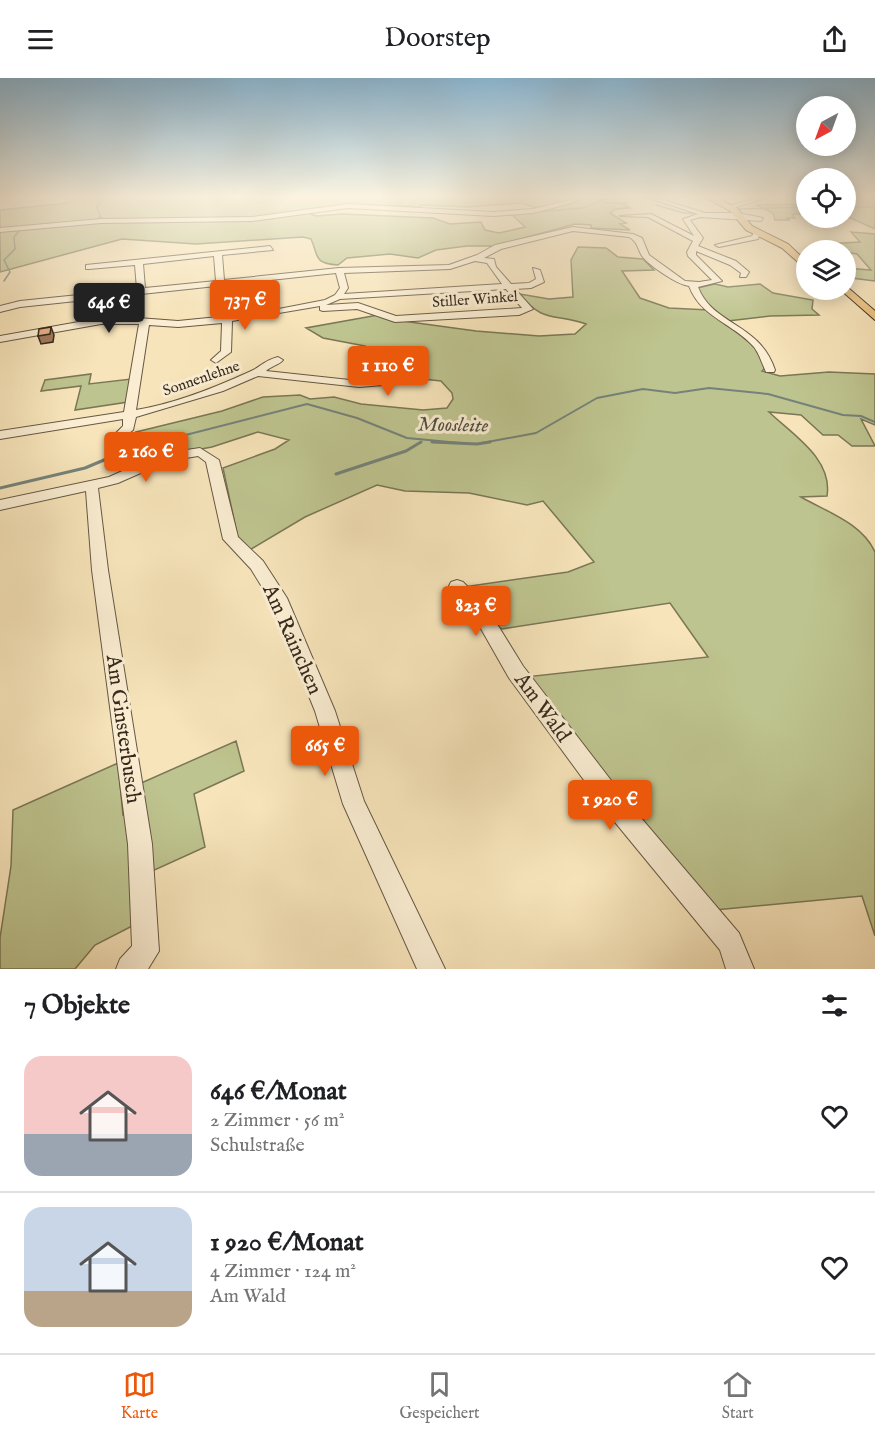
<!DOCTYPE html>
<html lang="de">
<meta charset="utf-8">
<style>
:root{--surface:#fff;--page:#f6f6f6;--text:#202124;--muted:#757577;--line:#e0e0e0;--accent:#ea580c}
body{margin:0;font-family:"IM FELL English",serif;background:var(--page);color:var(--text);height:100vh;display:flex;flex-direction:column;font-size:22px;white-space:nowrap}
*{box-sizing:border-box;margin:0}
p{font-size:20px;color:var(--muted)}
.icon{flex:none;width:33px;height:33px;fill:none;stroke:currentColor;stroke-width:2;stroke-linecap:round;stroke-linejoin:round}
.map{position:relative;height:891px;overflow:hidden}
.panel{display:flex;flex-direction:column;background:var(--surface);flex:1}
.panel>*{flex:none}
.needle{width:39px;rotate:221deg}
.buttons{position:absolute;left:796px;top:18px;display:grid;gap:12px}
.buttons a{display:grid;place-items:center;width:60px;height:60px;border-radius:50%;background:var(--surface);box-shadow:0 3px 15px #0003;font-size:30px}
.price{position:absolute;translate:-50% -51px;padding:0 14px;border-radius:6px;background:var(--accent);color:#fff;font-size:20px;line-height:39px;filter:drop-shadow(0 2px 3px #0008)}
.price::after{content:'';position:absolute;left:50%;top:36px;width:18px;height:14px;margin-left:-9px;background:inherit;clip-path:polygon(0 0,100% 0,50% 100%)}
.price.on{background:#222;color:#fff}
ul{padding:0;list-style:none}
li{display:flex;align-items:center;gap:18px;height:150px;padding:0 24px}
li+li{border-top:2px solid var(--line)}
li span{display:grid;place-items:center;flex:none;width:168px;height:120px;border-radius:18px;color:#555}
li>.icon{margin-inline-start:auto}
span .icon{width:72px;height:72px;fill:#fffc;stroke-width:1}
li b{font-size:26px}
h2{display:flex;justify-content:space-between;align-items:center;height:72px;padding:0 24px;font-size:26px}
header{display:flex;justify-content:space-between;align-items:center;height:78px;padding:0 24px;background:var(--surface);font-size:27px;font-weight:600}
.menu{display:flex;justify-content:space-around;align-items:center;height:84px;border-top:2px solid var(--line);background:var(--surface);font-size:16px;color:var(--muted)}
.menu a{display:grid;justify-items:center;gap:3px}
.menu .on{color:var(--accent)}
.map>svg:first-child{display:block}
.green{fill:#bec48f;stroke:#7a7756;stroke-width:1.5;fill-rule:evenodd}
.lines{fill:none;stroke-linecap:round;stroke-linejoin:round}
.stream-far2{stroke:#75827a;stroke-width:1.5}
.stream-far1{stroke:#75827a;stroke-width:2}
.stream{stroke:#75827a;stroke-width:3}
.minor-casing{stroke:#665844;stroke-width:2}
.major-casing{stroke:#362a1d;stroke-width:2}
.minor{fill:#faedd2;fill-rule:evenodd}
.major{fill:#ecc27d;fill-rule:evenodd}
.shaded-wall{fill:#a17a5d;stroke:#362a1d;stroke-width:1.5}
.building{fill:#e6ae85;stroke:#362a1d;stroke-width:1.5}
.labels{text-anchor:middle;stroke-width:6;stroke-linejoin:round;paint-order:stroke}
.far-street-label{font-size:15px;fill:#362a1d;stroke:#faedd2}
.water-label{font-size:20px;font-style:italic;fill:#504f44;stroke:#faedd2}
.near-street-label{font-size:21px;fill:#362a1d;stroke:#faedd2}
</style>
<header><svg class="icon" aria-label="menu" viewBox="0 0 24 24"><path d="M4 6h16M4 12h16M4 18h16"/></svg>Doorstep<svg class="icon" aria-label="share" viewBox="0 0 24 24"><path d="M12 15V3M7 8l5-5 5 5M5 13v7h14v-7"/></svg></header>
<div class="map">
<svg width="875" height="891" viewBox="0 0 875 891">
<rect width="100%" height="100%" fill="#f7e4ba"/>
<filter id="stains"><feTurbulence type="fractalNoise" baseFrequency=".00333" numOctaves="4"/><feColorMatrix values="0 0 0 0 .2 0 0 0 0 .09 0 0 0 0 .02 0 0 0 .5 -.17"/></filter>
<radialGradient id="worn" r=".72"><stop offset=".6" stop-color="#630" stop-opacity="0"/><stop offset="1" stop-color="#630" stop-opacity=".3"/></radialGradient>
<path class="green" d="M 63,118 L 530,118 L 569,125 L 593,118 L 608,125 L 628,125 L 623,126 L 630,130 L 616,131 L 610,135 L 626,145 L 620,146 L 630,152 L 591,150 L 591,147 L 575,146 L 494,168 L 467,168 L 436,172 L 418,180 L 390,176 L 347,180 L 338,187 C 313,185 319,179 311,161 L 303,159 L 196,166 L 122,161 L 0,194 L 0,132 L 67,125 ZM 521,125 L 540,131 L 509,134 L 525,149 L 499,155 L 485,152 L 481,144 L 450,146 L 433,140 L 342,136 L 316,138 L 306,134 L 354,128 L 417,131 L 421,127 L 467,129 Z
M 846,118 L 875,118 L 875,151 L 846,138 Z
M 804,124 L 807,124 L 807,130 L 799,131 L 807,136 L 792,136 L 795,140 L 786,140 L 790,142 L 775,142 L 773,135 L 756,127 L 807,126 Z
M 851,154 L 875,156 L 875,203 L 851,200 L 846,196 L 846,190 L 871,192 L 857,176 L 831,172 L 825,166 L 860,164 Z
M 578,169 L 606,170 L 618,179 L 643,181 L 654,192 L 622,193 L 640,220 L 669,230 L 709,232 L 757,269 L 767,288 L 762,293 L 780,298 L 829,294 L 875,296 L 875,347 L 861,341 L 875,368 L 852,368 L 838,357 L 823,357 L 801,337 L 769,334 C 793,357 833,381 827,418 L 801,419 C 827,434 862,445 875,474 L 875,858 L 862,818 L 715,832 L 525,599 L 708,579 L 670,525 L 502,551 L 496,548 L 463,509 L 568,494 L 594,484 L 543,423 L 527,427 L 469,415 L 405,413 L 377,407 L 305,439 L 248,473 L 238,460 L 223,390 L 275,371 L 289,362 L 258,354 L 212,369 L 157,379 L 136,354 L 222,333 L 263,319 L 300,317 L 310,321 L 334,319 L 361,326 L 423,332 L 447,330 L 453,321 L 452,315 L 441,303 L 423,301 L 382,287 L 376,275 L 365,268 L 323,260 L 306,250 L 378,237 L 395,242 L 476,253 L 539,258 L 575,256 L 586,246 C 555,235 543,246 520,216 L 549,221 L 573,219 L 571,182 Z
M 715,206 L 728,209 L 760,206 L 773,215 L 813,222 L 812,231 L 819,237 L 770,238 L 728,243 L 698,218 L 697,210 Z
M 91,296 L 89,306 L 131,301 L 128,324 L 75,332 L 81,308 L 41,313 L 45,302 Z
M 236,663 L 244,693 L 194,716 L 205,769 L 148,795 L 139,706 Z
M 118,685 L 123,737 L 132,734 L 138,845 L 95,867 L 75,891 L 0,891 L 0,860 L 11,788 L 13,732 Z"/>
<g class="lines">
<path class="stream-far2" d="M 354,127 L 409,128 L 419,131
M 656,127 L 684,135 L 701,136
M 846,129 L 875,129
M 739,131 L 807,129
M 535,134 L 583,130 L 609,120
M 235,139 L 255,139
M 96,142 L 101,139 L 96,128 L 103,123 L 101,118
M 4,203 L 10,194 L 4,182 L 15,171 L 14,159 L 19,153"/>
<path class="stream-far1" d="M 170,361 L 307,326 L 357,340 L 407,360 L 460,365
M 154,365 L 164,363
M 482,365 L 536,355 L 597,320 L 643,311 L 675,315 L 709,310 L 768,316 L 843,337 L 861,338 L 875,344"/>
<path class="stream" d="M 432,364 L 477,366 L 490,364
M 336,396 L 406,373 L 421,364
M 0,410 L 85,390 L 135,369 L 161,364"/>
<g class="minor-casing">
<path id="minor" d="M 570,118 L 576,118 L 575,124 L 533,135 L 493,138 L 348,130 L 252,143 L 101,145 L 0,154 L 0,150 L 101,141 L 252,139 L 348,126 L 493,134 L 533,131 L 570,122 Z
M 643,118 L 651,118 L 705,135 L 738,135 L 763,140 L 761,143 L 701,139 L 690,142 L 703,160 L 698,168 L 736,183 L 749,194 L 746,199 L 740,199 L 741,195 L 730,187 L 696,173 L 696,177 L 722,203 L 698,209 C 713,248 759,244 775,292 L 774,294 L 766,294 C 762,286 760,277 754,269 C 733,245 701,240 689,208 C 678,207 648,187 642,178 C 637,170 638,164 629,159 L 573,153 L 501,171 L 484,180 L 494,181 L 496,189 L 511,206 L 529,205 L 536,201 L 533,190 L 540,192 L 544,204 L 531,210 L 515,211 L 533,231 L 519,237 L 395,244 L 357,231 L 323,233 L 320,232 L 320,228 L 232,243 L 231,274 L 216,285 L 211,282 L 221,273 L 222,245 L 178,249 L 149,247 L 136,332 C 174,326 214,310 249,294 C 261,289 263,283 278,279 L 283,282 C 279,287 271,288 266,293 L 359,303 L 416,299 L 422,302 L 420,304 L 359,309 L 258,298 L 223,313 L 136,339 L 133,352 L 116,365 L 110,361 L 123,348 L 123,341 L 0,361 L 0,353 L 124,334 L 139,246 L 101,246 L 0,264 L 0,258 L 101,240 L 125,239 L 178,243 L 218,239 L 216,208 L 20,229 L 0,234 L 0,228 L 20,223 L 137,211 L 135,187 L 89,191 L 86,191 L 86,187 L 270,168 L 273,172 L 222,177 L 224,202 L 339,190 L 449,187 L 477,177 L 495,167 L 573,149 L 633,156 L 642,160 L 649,177 L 685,203 L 699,204 L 712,202 L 688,178 L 687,174 L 693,163 L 648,139 L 620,138 L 651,136 L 694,158 L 683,141 L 698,136 ZM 214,178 L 216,203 L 145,210 L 143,186 ZM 475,183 L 487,185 L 502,206 L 344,216 L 348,210 L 344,195 L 450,191 ZM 336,195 L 340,210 L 335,217 L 325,222 L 258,235 L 227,238 L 225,207 ZM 506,211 L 522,230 L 396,238 L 358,225 L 326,227 L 340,221 Z
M 765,118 L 773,118 L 729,131 L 726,129 Z
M 816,140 L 829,140 L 833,145 L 830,147 L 813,145 Z
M 755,153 L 760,154 L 758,161 L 719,169 L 715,167 L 752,158 Z
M 200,370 L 219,382 L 238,459 L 263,483 L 287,520 L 335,633 L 364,723 L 445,891 L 417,891 L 343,726 L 315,633 L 270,522 L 251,491 L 223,461 L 206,384 L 198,378 L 168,383 L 118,405 L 98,410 L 108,492 L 152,766 L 159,873 L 148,891 L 116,891 L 120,881 L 132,868 L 128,766 L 92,492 L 86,413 L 0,432 L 0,422 L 109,399 L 160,376 Z
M 457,502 L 463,504 L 484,525 L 523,588 L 630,727 L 739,855 L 754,891 L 726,891 L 720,872 L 614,743 L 509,600 L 472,535 L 449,508 L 451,504 Z"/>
</g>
<g class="major-casing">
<path id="major" d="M 703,118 L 712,118 L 736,129 L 752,148 L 788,166 L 807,184 L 807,192 L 782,170 L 746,152 L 730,133 Z
M 846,208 L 875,233 L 875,242 L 842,213 Z"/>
</g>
<use href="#minor" class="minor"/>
<use href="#major" class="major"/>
</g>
<path class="shaded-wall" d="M 51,249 L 54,257 L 53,264 L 41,266 L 38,258 Z"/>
<path class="building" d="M 51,249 L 50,256 L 38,258 L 39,251 Z"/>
<linearGradient id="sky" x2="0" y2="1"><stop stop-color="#8bb8d5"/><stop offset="0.49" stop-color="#fbf3e0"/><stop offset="1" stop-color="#fbf3e0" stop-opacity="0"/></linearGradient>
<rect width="875" height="242" fill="url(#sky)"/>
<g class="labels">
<g class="far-street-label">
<text transform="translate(475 221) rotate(-4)" y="5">Stiller Winkel</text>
<text transform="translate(201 300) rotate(-19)" y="5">Sonnenlehne</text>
</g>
<g class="water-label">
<text transform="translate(453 346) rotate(1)" y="7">Moosleite</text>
</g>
<g class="near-street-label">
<text transform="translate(293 561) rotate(66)" y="7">Am Rainchen</text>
<text transform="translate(543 629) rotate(54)" y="7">Am Wald</text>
<text transform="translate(124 651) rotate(82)" y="7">Am Ginsterbusch</text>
</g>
</g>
<rect width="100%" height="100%" filter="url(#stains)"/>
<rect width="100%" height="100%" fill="url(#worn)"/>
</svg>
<div class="buttons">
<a><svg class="needle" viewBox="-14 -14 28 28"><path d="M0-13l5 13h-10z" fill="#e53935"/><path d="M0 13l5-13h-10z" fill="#757577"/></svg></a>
<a><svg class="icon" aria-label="locate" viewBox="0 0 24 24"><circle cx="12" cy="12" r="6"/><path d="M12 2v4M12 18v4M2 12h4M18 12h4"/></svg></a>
<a><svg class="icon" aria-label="layers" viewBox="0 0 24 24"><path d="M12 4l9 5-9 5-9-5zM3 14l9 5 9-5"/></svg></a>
</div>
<b class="price" style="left:245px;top:253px">737 €</b>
<b class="price on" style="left:109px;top:256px">646 €</b>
<b class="price" style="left:388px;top:319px">1 110 €</b>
<b class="price" style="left:146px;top:405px">2 160 €</b>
<b class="price" style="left:476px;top:559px">823 €</b>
<b class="price" style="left:325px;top:699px">665 €</b>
<b class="price" style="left:610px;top:753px">1 920 €</b>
</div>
<section class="panel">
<h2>7 Objekte<svg class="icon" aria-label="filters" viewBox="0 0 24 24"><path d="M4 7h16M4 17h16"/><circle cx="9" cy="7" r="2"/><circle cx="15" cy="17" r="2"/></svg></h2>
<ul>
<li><span style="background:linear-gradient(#f6c9c9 65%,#9aa5b1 0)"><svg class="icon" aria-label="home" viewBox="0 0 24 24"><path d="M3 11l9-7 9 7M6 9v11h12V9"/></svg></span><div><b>646 €/Monat</b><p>2 Zimmer · 56 m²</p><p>Schulstraße</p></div><svg class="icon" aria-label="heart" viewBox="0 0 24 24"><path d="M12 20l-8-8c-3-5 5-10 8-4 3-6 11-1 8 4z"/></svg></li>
<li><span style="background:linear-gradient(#c9d6e8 70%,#b9a48a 0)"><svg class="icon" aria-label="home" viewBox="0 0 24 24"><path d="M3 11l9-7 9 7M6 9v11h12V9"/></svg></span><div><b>1 920 €/Monat</b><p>4 Zimmer · 124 m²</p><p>Am Wald</p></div><svg class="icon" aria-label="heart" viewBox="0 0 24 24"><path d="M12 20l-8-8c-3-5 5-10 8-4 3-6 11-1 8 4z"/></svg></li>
</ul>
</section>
<nav class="menu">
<a class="on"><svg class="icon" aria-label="map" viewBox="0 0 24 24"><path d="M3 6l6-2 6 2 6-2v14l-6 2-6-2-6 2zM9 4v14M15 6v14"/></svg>Karte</a>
<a><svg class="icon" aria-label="saved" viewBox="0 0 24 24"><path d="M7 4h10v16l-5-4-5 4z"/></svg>Gespeichert</a>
<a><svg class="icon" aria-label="home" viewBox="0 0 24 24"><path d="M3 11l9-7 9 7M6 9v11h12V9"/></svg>Start</a>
</nav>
